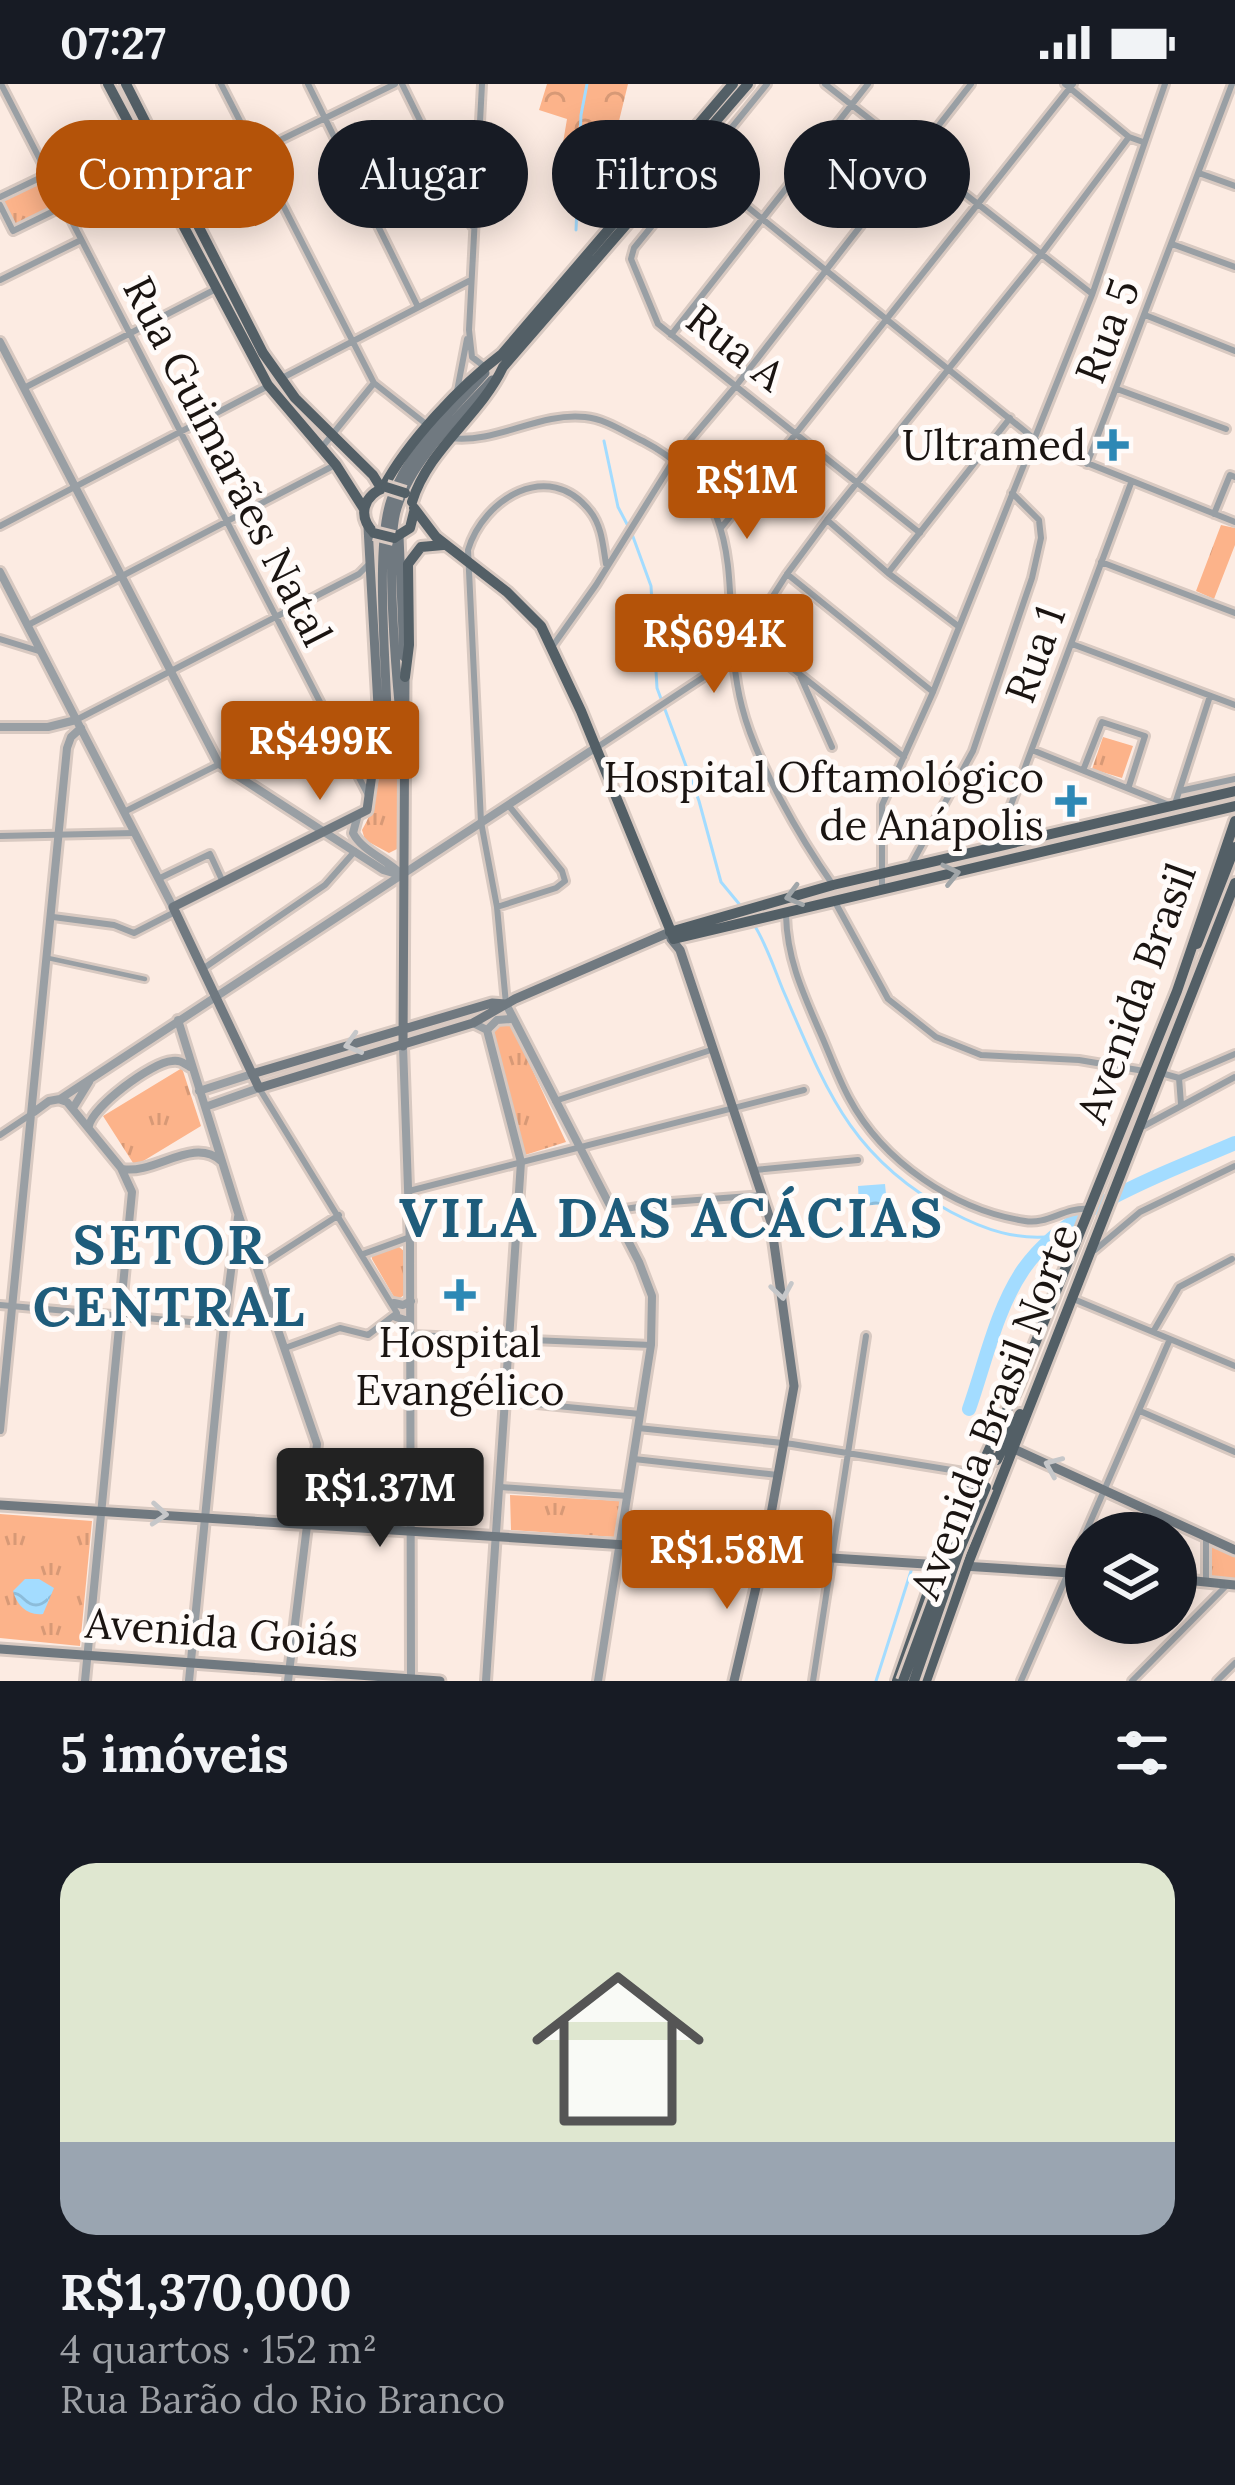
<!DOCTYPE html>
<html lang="pt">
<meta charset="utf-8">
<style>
:root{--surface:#171b24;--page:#20242c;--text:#f1f3f6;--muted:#9ea1a6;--line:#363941;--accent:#b45309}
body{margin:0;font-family:Lora,serif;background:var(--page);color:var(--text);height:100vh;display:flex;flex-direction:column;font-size:45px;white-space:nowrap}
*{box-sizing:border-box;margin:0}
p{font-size:39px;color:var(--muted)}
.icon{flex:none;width:66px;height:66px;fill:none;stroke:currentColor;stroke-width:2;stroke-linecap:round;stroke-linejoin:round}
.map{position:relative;height:1597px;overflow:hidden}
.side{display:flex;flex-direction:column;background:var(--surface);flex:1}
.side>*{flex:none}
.guide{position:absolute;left:36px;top:36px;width:1164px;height:108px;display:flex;gap:24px}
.buttons{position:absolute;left:1065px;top:1428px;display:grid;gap:24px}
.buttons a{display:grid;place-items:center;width:132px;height:132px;border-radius:50%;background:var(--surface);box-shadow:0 6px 30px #0003;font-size:60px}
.price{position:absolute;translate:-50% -102px;padding:0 27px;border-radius:12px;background:var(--accent);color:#fff;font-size:39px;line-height:78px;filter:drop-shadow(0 3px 6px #0008)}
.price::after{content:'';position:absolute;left:50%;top:72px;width:36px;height:27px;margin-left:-18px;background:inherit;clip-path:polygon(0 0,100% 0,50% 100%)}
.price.active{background:#222;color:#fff}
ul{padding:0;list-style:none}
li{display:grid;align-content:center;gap:24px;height:636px;padding:0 60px}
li+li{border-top:3px solid var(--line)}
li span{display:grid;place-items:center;height:372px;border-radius:36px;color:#555}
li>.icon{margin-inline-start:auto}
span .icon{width:216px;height:216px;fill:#fffc;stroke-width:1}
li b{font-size:51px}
h2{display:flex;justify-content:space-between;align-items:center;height:144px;padding:0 60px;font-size:51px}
.tag{padding:0 42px;border-radius:54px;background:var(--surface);box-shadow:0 6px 30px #0003;font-size:42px;line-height:108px}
.tag.active{background:var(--accent);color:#fff}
.status{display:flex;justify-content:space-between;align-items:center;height:84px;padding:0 60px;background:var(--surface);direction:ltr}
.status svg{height:33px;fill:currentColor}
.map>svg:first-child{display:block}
.grass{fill:url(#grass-tufts)}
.forest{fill:url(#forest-crowns)}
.water{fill:url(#water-waves)}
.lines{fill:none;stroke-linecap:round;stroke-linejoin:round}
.stream{stroke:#a3dcff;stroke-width:3}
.river{stroke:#a3dcff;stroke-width:14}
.pedestrian-casing{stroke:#d8c9c1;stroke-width:10}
.minor-casing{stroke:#d8c9c1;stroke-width:12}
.tertiary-casing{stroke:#d8c9c1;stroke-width:14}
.secondary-casing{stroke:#d8c9c1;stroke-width:15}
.primary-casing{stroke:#d8c9c1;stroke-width:16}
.pedestrian{stroke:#999fa4;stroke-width:4.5}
.minor{stroke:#999fa4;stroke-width:6}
.tertiary{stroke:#999fa4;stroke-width:8}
.secondary{stroke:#707980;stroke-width:9}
.primary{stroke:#535f66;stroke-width:10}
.primary-bridge-casing{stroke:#d8c9c1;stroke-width:16;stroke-linecap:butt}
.primary-bridge{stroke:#535f66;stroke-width:10}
.oneway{stroke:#a0a5a8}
.oneway2{stroke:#c6c7c9}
.poi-dot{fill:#2d88b5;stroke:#fffbf9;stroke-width:4.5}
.labels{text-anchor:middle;stroke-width:10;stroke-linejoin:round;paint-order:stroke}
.street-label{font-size:42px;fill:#1a1411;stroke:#fffbf9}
.poi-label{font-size:42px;fill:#1a1411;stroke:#fffbf9;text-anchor:end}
.district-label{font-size:54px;font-weight:bold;letter-spacing:3px;fill:#1e5c7b;stroke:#fffbf9}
</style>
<div class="status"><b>07:27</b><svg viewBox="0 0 49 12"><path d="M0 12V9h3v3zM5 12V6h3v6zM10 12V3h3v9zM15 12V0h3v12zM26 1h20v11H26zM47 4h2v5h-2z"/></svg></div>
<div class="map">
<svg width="1235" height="1597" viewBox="0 0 1235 1597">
<defs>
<pattern id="grass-tufts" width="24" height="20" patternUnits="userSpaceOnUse" patternTransform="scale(3)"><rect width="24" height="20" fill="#fcb38a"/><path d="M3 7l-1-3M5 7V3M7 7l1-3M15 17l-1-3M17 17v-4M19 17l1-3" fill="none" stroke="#d79976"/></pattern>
<pattern id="forest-crowns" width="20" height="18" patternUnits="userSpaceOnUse" patternTransform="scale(3)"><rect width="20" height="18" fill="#fcb38a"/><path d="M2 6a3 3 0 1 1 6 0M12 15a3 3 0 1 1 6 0" fill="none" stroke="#d79976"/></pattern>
<pattern id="water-waves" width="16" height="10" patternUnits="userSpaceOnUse" patternTransform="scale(3)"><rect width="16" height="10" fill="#a3dcff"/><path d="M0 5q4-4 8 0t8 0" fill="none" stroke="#8cbcda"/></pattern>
</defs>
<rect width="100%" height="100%" fill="#fcebe2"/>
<path class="grass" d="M 41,98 L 53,122 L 13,141 L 1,117 Z
M 1221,441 L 1235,444 L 1235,461 L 1214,515 L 1196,507 Z
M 394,624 L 397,633 L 397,765 L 389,769 L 365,756 L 362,746 C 385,709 376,664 394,624 Z
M 1103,653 L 1133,662 L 1122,694 L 1092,685 Z
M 496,940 L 512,942 L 566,1058 L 525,1071 L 491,946 Z
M 182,984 L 201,1042 L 135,1082 L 103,1032 Z
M 399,1163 L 404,1167 L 407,1209 L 400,1214 L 394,1213 L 372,1175 L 372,1170 Z
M 510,1411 L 622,1417 L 615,1453 L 511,1446 Z
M 0,1430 L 92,1437 L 80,1562 L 0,1554 Z
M 1206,1452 L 1235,1468 L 1235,1497 L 1212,1494 Z"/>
<path class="forest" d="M 547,0 L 628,0 L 599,119 L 579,137 L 555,106 L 567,35 L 539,26 Z"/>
<path class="water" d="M 885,1100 L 887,1120 L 859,1122 L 858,1102 Z
M 25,1495 L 39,1495 L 54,1504 L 43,1530 C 28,1532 17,1522 13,1507 Z"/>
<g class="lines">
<path class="stream" d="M 576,146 L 581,31 L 587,0
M 604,357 L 618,423 L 628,442
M 632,450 L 651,502 L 657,604 L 699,717 L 721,798 L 740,821
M 753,839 C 766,859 774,884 783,906 C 826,1005 850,1074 951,1128 C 985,1146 1017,1157 1056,1152
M 876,1597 L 912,1484"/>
<path class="river" d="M 969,1325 C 985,1280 996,1226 1023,1186 C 1067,1122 1166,1089 1235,1059"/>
<g class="pedestrian-casing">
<path id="pedestrian" d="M 48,874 L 145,895"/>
</g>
<g class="minor-casing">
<path id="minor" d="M 1,0 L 368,711
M 221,0 L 374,299 L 426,340
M 308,0 L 418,223
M 402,0 L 472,142
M 482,0 L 469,246 L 472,273 L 485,283
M 767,0 L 634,164 L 631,175 L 658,240 L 920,449
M 825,0 L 1091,209
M 1065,0 L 1129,53 L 1143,58
M 687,74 L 1042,361 L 1235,438
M 1199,89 L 1235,102
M 180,105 L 395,0
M 56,107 L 156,60
M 0,113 L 48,90
M 0,121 L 13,147 L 64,122
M 1172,160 L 1235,183
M 0,196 L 81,156
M 1145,231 L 1235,267
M 671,251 L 868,0
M 284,293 L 469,197
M 24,304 L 214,206
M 1117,305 L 1226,345
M 457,307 L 467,255
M 450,354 C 496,360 539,328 585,333 C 606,335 624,348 643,357 C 762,419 715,520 742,623 C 756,678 800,754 833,801
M 323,362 L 374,299
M 1087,380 L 1232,0
M 1214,430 L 1230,391 L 1235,393
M 827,436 L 888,489 L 958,542
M 0,442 L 268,302
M 721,444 L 1073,0
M 1101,478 L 1235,529
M 888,489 L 1010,334
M 787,490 L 933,608
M 28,541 L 333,382
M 749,550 L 904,673
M 0,555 L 42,568
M 1072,560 L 1235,621
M 552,563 L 596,501 L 675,374 L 736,302 L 971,0
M 799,589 L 832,663
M 76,636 L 359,490 L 370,479
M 596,664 L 734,573 L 787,490 L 827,436 L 1042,169 L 1129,53
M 1032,666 L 1174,723 L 1210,612
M 1084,684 L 1102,638 L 1145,652 L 1129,702
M 1180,707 L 1235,695
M 124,728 L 323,628
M 0,752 L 134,749
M 996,761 L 1131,399
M 911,781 L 973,667 L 1032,494 L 1041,454 L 1039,436 L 1012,409
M 158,795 L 210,770 L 222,796
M 882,806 L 882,721 L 933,608 L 1092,211 L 1165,0
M 835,818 L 888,915 L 936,953 L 981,971 L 1079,976 L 1144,987
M 497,823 L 556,804 L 565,797 L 562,787 L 509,722
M 786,831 C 787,874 802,907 819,946 C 829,968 837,992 849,1014 C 883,1078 954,1126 1025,1137 C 1047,1141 1065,1123 1088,1125
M 53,833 L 114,841 L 134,849 L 175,828
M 204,884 L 325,801 L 355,767
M 506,920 L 497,823 L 481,738 L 468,466 C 483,415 549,374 590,427 C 602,442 603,462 606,480
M 1161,989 L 1179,994 L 1235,970
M 1179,994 L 1181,1020
M 259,1004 L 397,1229 L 368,1251 L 340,1244 L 285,1264
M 555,1017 L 714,965
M 1144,1042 L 1235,993
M 0,1051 L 30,1031
M 755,1086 L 858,1076
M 409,1107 L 804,1006
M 612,1127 L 671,1118 L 763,1111
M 1095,1166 L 1140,1128 L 1235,1082
M 363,1170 L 410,1153
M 258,1183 L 339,1131
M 1071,1214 L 1235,1282
M 0,1221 L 224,1241
M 1153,1248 L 1179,1203 L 1232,1175
M 411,1251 L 651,1261
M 505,1317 L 640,1330
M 1140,1327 L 1235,1368
M 638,1344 L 792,1360 L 976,1390
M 634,1375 L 778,1391
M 501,1403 L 628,1412
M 1206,1453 L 1206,1496
M 813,1597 L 866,1252
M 1021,1597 L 1170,1255
M 1132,1597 L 1226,1502
M 1217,1597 L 1235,1579"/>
</g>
<g class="tertiary-casing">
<path id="tertiary" d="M 0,258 L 219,680 L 383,786 L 403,792
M 0,488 L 173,823
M 0,643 L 48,643 L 76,636
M 357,734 L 353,749 C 362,767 388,776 402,791
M 506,920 L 639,1178 L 652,1212 L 651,1261 L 598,1597
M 178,936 L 239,1132 L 317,1360 L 288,1597
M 473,939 L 487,946 L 521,1078 L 486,1597
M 487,946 L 497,936 L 511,935
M 403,962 L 410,1161 L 411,1596
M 199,1007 L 252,990
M 61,1016 L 67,1018 L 121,1084 L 132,1108 L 85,1597
M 205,1023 L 259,1004
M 73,1024 L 89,998
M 34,1028 L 49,1017 L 60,1015 L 595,664
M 89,1042 C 92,1023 152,978 172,977 C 181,976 183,979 190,983
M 122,1085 C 155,1091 193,1052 221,1077
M 394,1219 L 403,1221 L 411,1217
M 396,1233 L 405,1236 L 410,1243
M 0,1346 L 67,664 L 71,653 L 81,644
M 189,1597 L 224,1241 L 238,1133"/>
</g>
<g class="secondary-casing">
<path id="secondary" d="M 368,443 L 379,640 L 367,726 L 173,823 L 259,1004 L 473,939 L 515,915 L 670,848
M 399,452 L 404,573
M 400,630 C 396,588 385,460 397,424 C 412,375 458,333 492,296
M 381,659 L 387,630 C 386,577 375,462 391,416 C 407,368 452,327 485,289
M 671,855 L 680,866 L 771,1138 L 794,1302 L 764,1469 L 734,1597
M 403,962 L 405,590
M 252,990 L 492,919 L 506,920
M 1014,1365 L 1235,1466
M 0,1421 L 941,1481
M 963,1482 L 1086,1490
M 1176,1495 L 1235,1501
M 0,1565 L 440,1597"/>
</g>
<g class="primary-casing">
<path id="primary" d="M 108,0 L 268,301 L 336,381 L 364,425
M 126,0 L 263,269 L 295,314 L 373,391 L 381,404
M 383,404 C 407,358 461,301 502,270 L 733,0
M 412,418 C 428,365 480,332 503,283 L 748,0
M 414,424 L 436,453 L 507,508 L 541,542 L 581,627 L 674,855 L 1235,722
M 374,449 C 357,432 363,411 386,403
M 394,454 L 410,444 L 414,428
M 405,593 L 409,561 L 408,480 L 421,463 L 443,461
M 670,848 L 833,801 L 1235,707
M 1197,860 L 1235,763
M 997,1376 L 1020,1330
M 897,1597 L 941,1471 L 1018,1302 L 1177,907 L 1235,737
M 926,1597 L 967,1482 L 1235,799"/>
</g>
<use href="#pedestrian" class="pedestrian"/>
<use href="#minor" class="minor"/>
<use href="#tertiary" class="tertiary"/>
<use href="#secondary" class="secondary"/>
<use href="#primary" class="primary"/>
<g class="primary-bridge-casing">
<path id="primary-bridge" d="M 386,403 L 405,409
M 374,449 L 394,454
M 903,1597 L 964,1432 L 992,1373
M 914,1597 L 959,1467 L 986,1403"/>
</g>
<use href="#primary-bridge" class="primary-bridge"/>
</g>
<defs><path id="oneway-chevron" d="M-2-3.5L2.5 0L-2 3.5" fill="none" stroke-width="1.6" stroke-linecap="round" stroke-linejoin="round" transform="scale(3)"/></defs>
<g class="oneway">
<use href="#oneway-chevron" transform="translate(951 790) rotate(-13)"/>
<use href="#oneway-chevron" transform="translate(794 812) rotate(165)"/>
</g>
<g class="oneway2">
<use href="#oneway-chevron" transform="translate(353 960) rotate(164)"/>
<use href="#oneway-chevron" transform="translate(782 1207) rotate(81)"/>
<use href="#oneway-chevron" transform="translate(1053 1382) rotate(-157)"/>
<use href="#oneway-chevron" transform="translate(159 1430) rotate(4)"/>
</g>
<g class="poi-dot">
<path d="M1107 343h12v12h12v12h-12v12h-12v-12h-12v-12h12z"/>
<path d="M1065 699h12v12h12v12h-12v12h-12v-12h-12v-12h12z"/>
<path d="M454 1193h12v12h12v12h-12v12h-12v-12h-12v-12h12z"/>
</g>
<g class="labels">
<g class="street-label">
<text transform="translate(1107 247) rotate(-69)" y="15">Rua 5</text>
<text transform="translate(736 263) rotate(38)" y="15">Rua A</text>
<text transform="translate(228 377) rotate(63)" y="15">Rua Guimarães Natal</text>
<text transform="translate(1035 570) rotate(-70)" y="15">Rua 1</text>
<text transform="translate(1136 909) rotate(-70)" y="15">Avenida Brasil</text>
<text transform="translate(994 1327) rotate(-69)" y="15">Avenida Brasil Norte</text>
<text transform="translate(222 1548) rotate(4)" y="15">Avenida Goiás</text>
</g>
<g class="poi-label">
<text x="1086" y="376">Ultramed</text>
<text x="1044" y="708">Hospital Oftamológico<tspan x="1044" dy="48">de Anápolis</tspan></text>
<text x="460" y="1273" text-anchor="middle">Hospital<tspan x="460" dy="48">Evangélico</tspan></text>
</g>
<g class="district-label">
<text x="672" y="1153">VILA DAS ACÁCIAS</text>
<text x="170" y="1180">SETOR<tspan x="170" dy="62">CENTRAL</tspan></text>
</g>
</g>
</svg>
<div class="buttons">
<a><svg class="icon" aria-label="layers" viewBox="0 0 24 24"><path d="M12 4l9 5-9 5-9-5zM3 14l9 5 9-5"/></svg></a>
</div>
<b class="price" style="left:747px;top:458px">R$1M</b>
<b class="price" style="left:714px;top:612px">R$694K</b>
<b class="price" style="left:320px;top:719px">R$499K</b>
<b class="price active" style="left:380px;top:1466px">R$1.37M</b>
<b class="price" style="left:727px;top:1528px">R$1.58M</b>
<div class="guide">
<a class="tag active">Comprar</a>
<a class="tag">Alugar</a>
<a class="tag">Filtros</a>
<a class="tag">Novo</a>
</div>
</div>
<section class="side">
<h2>5 imóveis<svg class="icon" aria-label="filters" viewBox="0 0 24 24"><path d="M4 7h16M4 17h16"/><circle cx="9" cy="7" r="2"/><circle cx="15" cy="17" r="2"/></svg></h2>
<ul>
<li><span style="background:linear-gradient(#dfe7d0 75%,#9aa5b1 0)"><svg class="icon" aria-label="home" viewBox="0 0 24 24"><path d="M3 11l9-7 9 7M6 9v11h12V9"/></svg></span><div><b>R$1,370,000</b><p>4 quartos · 152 m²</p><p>Rua Barão do Rio Branco</p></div></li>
</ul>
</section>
